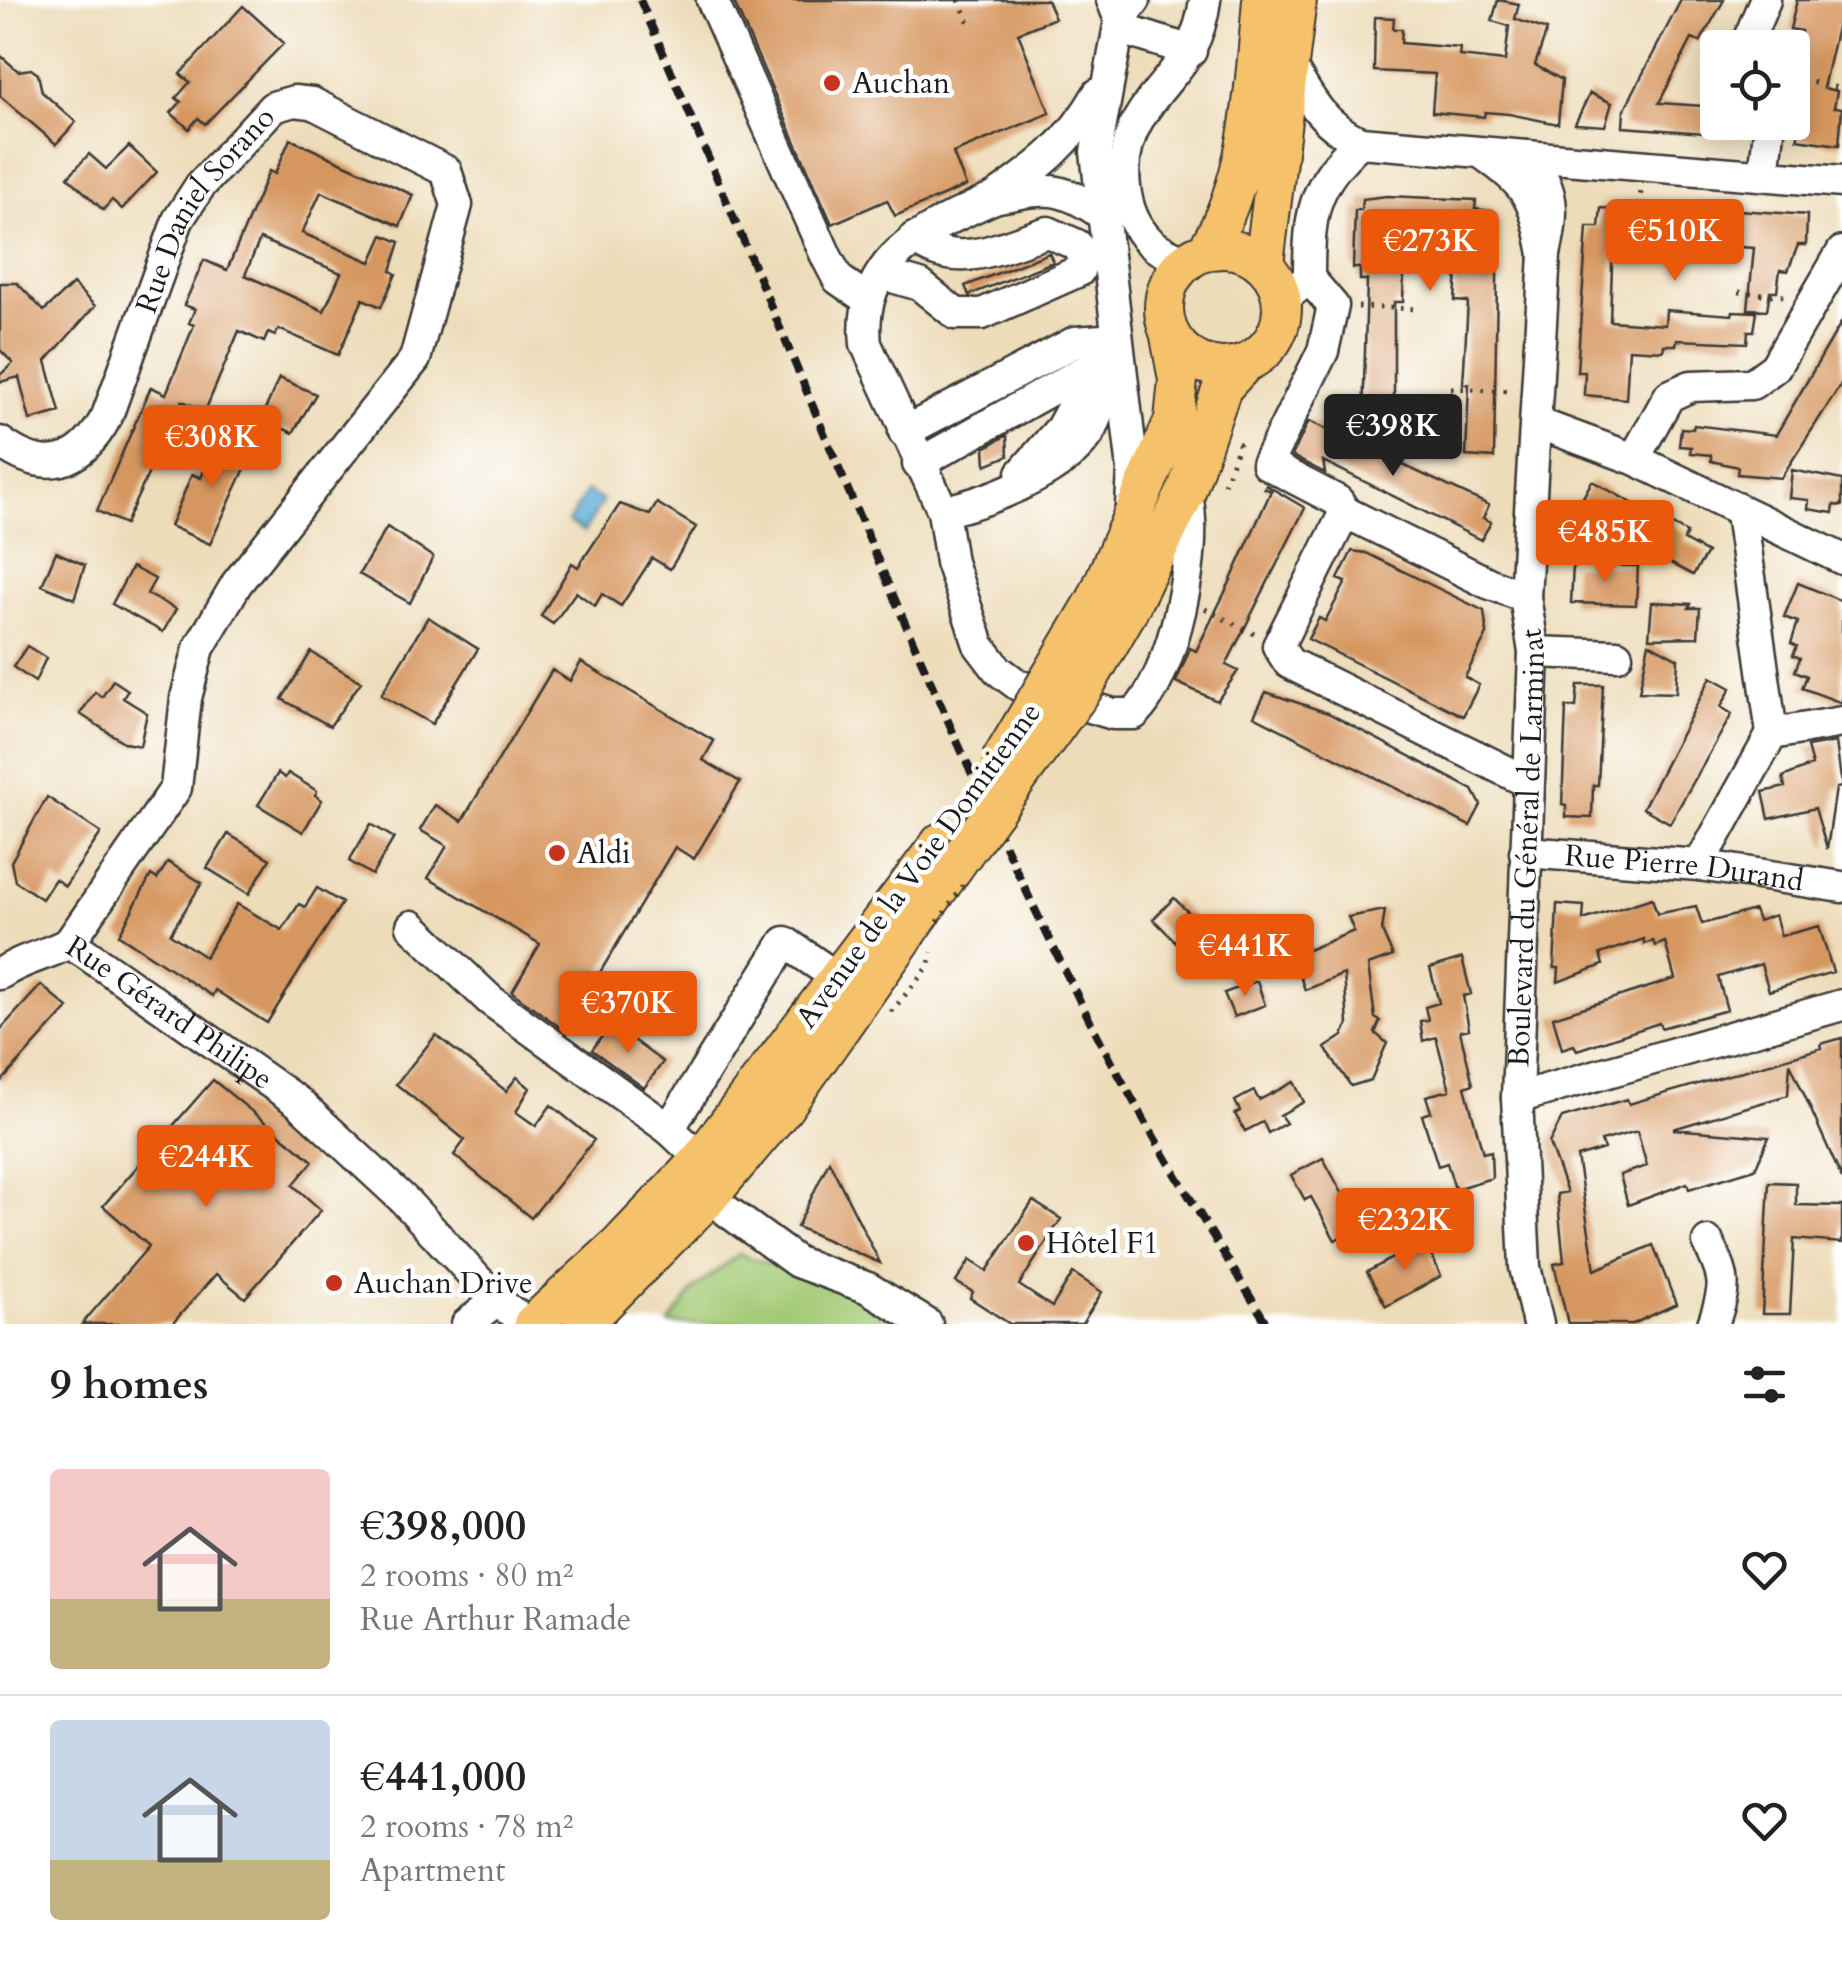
<!DOCTYPE html>
<meta charset="utf-8">
<style>
:root{--surface:#fff;--page:#f2f2f2;--text:#222;--muted:#767676;--line:#e0e0e0;--accent:#ea580c}
body{margin:0;font-family:Cardo,serif;background:var(--page);color:var(--text);height:100vh;display:flex;flex-direction:column;font-size:38px;white-space:nowrap}
*{box-sizing:border-box;margin:0}
p{font-size:32px;color:var(--muted)}
.icon{flex:none;width:55px;height:55px;fill:none;stroke:currentColor;stroke-width:2;stroke-linecap:round;stroke-linejoin:round}
.map{position:relative;height:1324px;overflow:hidden}
.panel{display:flex;flex-direction:column;background:var(--surface);flex:1}
.panel>*{flex:none}
.fabs{position:absolute;left:1700px;top:30px;display:grid;gap:20px}
.fabs a{display:grid;place-items:center;width:110px;height:110px;border-radius:10px;background:var(--surface);box-shadow:0 5px 25px #0003;font-size:50px}
.price{position:absolute;translate:-50% -85px;padding:0 22px;border-radius:10px;background:var(--accent);color:#fff;font-size:32px;line-height:65px;filter:drop-shadow(0 2px 5px #0008)}
.price::after{content:'';position:absolute;left:50%;top:60px;width:30px;height:22px;margin-left:-15px;background:inherit;clip-path:polygon(0 0,100% 0,50% 100%)}
.price.active{background:#222;color:#fff}
ul{padding:0;list-style:none}
li{display:flex;align-items:center;gap:30px;height:250px;padding:0 50px}
li+li{border-top:2px solid var(--line)}
li span{display:grid;place-items:center;flex:none;width:280px;height:200px;border-radius:10px;color:#555}
li>.icon{margin-inline-start:auto}
span .icon{width:120px;height:120px;fill:#fffc;stroke-width:1}
li b{font-size:42px}
h2{display:flex;justify-content:space-between;align-items:center;height:120px;padding:0 50px;font-size:42px}
.map>svg:first-child{display:block}
.green{fill:#a3ca75;stroke:#607348;stroke-width:2.5}
.water{fill:#61b0db;stroke:#3e667c;stroke-width:2.5}
.building{fill:#d6965f;fill-rule:evenodd}
.lines{fill:none;stroke-linecap:round;stroke-linejoin:round}
.minor-casing{stroke:#3b3934;stroke-width:35}
.major-casing{stroke:#3b3934;stroke-width:42}
.path{stroke:#3b3934;stroke-width:5;stroke-dasharray:2.5 8;stroke-linecap:butt}
.minor{stroke:#fff;stroke-width:30}
.major{stroke:#f5c16b;stroke-width:38}
.rail{stroke:#1c1c1c;stroke-width:8;stroke-dasharray:15 8;stroke-linecap:butt}
.major-bridge-casing{stroke:#3b3934;stroke-width:42;stroke-linecap:butt}
.path-bridge{stroke:#3b3934;stroke-width:5;stroke-dasharray:2.5 8;stroke-linecap:butt}
.major-bridge{stroke:#f5c16b;stroke-width:38}
.poi-dot{fill:#c8321e;stroke:#fff;stroke-width:4}
.labels{text-anchor:middle;stroke-width:9;stroke-linejoin:round;paint-order:stroke}
.poi-label{font-size:30px;fill:#1c1c1c;stroke:#fff;text-anchor:start}
.street-label{font-size:30px;fill:#1c1c1c;stroke:#fff}
</style>
<div class="map">
<svg width="1842" height="1324" viewBox="0 0 1842 1324">
<rect width="100%" height="100%" fill="#fff"/>
<filter id="ink" filterUnits="userSpaceOnUse"><feTurbulence type="fractalNoise" baseFrequency=".01" numOctaves="2"/><feDisplacementMap in="SourceGraphic" scale="20" xChannelSelector="R" yChannelSelector="G"/><feConvolveMatrix kernelMatrix="1 2 1 2 8 2 1 2 1" color-interpolation-filters="sRGB"/></filter>
<filter id="wash" filterUnits="userSpaceOnUse"><feTurbulence type="fractalNoise" baseFrequency=".0048" numOctaves="4" result="noise"/><feDisplacementMap in="SourceGraphic" scale="40" xChannelSelector="R" yChannelSelector="G"/><feGaussianBlur stdDeviation="2.25" result="paint"/><feColorMatrix in="noise" values="0 0 0 0 0 0 0 0 0 0 0 0 0 0 0 0 0 1.4 0 .05"/><feComposite in="paint" operator="in"/></filter>
<g filter="url(#wash)">
<rect width="100%" height="100%" fill="#eddcb9"/>
<path class="green" d="M 739,1254 L 851,1291 L 904,1324 L 669,1324 L 695,1288 Z"/>
<path class="water" d="M 587,491 L 603,501 L 584,532 L 568,522 Z"/>
<g id="blocks">
<path class="building" d="M 733,0 L 1047,0 L 1055,18 L 1018,33 L 1050,113 L 953,153 L 966,186 L 895,216 L 887,200 L 832,224 Z
M 1498,0 L 1519,4 L 1515,19 L 1547,30 L 1535,65 L 1562,80 L 1558,124 L 1509,114 L 1485,112 L 1484,117 L 1432,112 L 1435,74 L 1374,71 L 1375,17 L 1394,18 L 1393,29 L 1402,29 L 1401,43 L 1460,48 L 1459,56 L 1505,61 L 1509,26 L 1492,21 Z
M 1681,0 L 1724,0 L 1700,42 L 1692,39 L 1659,103 L 1718,107 L 1718,134 L 1623,127 L 1624,110 Z
M 1797,0 L 1842,0 L 1842,24 L 1838,23 L 1823,88 L 1837,91 L 1834,107 L 1842,108 L 1839,145 L 1797,139 L 1802,121 L 1792,118 L 1802,76 L 1792,71 L 1801,31 L 1790,29 Z
M 243,6 L 284,43 L 205,124 L 198,118 L 189,129 L 171,113 L 181,102 L 176,98 L 190,82 L 180,74 Z
M 0,55 L 18,71 L 31,69 L 38,74 L 42,92 L 76,122 L 56,144 L 0,96 Z
M 1590,93 L 1612,103 L 1605,126 L 1575,124 Z
M 290,139 L 413,195 L 400,226 L 321,192 L 302,233 L 371,262 L 383,235 L 400,242 L 391,271 L 396,274 L 381,307 L 363,299 L 338,355 L 279,329 L 275,336 L 268,333 L 264,342 L 239,331 L 205,411 L 182,401 L 125,524 L 97,511 L 151,387 L 166,394 L 194,325 L 189,323 L 195,309 L 184,305 L 204,260 L 227,270 L 269,171 L 275,174 ZM 260,239 L 341,273 L 324,311 L 245,275 Z
M 129,146 L 157,172 L 122,209 L 112,200 L 103,210 L 68,177 L 89,154 L 106,169 Z
M 1387,196 L 1476,200 L 1475,209 L 1492,211 L 1491,223 L 1498,223 L 1494,458 L 1466,456 L 1469,384 L 1463,384 L 1468,302 L 1455,301 L 1457,270 L 1404,270 L 1403,302 L 1394,302 L 1394,420 L 1363,420 L 1367,280 L 1360,280 L 1360,268 L 1353,268 L 1355,210 L 1361,210 L 1362,199 Z
M 1696,207 L 1807,215 L 1806,245 L 1798,245 L 1788,271 L 1780,270 L 1777,291 L 1770,291 L 1767,310 L 1748,309 L 1754,248 L 1613,239 L 1610,321 L 1665,325 L 1666,310 L 1732,315 L 1733,311 L 1757,312 L 1754,331 L 1748,331 L 1747,343 L 1677,340 L 1676,345 L 1664,345 L 1663,351 L 1629,349 L 1626,399 L 1584,395 L 1585,372 L 1577,372 L 1587,227 L 1599,227 L 1601,208 L 1695,215 Z
M 1049,253 L 1053,262 L 969,295 L 965,286 Z
M 0,283 L 17,283 L 44,311 L 73,284 L 95,306 L 46,361 L 60,412 L 30,420 L 19,377 L 0,382 L 0,375 L 13,363 L 0,350 Z
M 1842,321 L 1842,383 L 1781,478 L 1737,474 L 1738,467 L 1711,461 L 1711,455 L 1690,453 L 1691,447 L 1679,446 L 1681,428 L 1693,429 L 1694,425 L 1776,435 Z
M 279,378 L 316,394 L 293,433 L 261,419 Z
M 1309,421 L 1489,505 L 1483,518 L 1491,522 L 1481,540 L 1323,461 L 1325,473 L 1292,456 Z
M 219,434 L 254,449 L 210,544 L 170,526 L 192,474 L 201,478 Z
M 1007,435 L 1008,456 L 986,465 L 985,448 Z
M 1792,470 L 1842,480 L 1842,506 L 1834,505 L 1833,513 L 1808,509 L 1809,500 L 1789,498 Z
M 1592,481 L 1687,533 L 1684,540 L 1707,553 L 1693,575 L 1575,512 Z
M 1266,485 L 1305,508 L 1226,665 L 1238,671 L 1217,701 L 1176,682 L 1190,648 L 1196,651 L 1230,582 L 1271,491 L 1264,488 Z
M 657,503 L 696,527 L 670,569 L 652,558 L 621,606 L 602,594 L 595,606 L 576,592 L 553,624 L 541,616 L 572,563 L 578,567 L 620,504 L 650,515 Z
M 387,527 L 433,557 L 410,603 L 359,574 Z
M 1352,551 L 1366,553 L 1484,611 L 1487,634 L 1465,677 L 1479,685 L 1463,716 L 1308,639 L 1319,618 L 1325,621 L 1346,582 L 1338,579 Z
M 56,552 L 85,565 L 74,599 L 42,585 Z
M 1573,565 L 1638,566 L 1636,605 L 1571,603 Z
M 132,567 L 155,579 L 147,594 L 176,609 L 163,632 L 112,604 Z
M 1798,583 L 1842,601 L 1842,703 L 1802,688 L 1807,676 L 1795,671 L 1800,658 L 1793,655 L 1797,646 L 1791,643 L 1798,622 L 1784,617 Z
M 1652,602 L 1691,604 L 1689,608 L 1700,608 L 1698,637 L 1649,638 Z
M 428,617 L 478,649 L 432,724 L 381,695 Z
M 1649,643 L 1678,659 L 1676,693 L 1639,692 Z
M 27,646 L 46,658 L 35,682 L 13,667 Z
M 311,652 L 361,682 L 330,726 L 282,699 Z
M 581,662 L 714,741 L 703,760 L 740,782 L 694,859 L 675,847 L 565,1031 L 512,992 L 540,944 L 428,878 L 447,846 L 420,830 L 435,805 L 462,821 L 552,670 L 570,681 Z
M 1711,677 L 1731,688 L 1721,707 L 1732,714 L 1670,823 L 1643,808 Z
M 113,680 L 128,690 L 123,698 L 147,713 L 140,746 L 125,743 L 80,714 L 95,692 L 102,697 Z
M 1578,685 L 1603,685 L 1598,785 L 1593,785 L 1592,818 L 1566,817 L 1566,806 L 1562,805 L 1566,707 L 1576,707 Z
M 1266,692 L 1328,713 L 1473,790 L 1481,805 L 1470,826 L 1254,716 Z
M 1836,742 L 1842,787 L 1836,788 L 1827,849 L 1815,808 L 1769,819 L 1763,792 L 1785,787 L 1783,777 L 1812,765 L 1807,747 Z
M 278,773 L 285,778 L 288,773 L 317,791 L 315,795 L 322,800 L 303,832 L 258,805 Z
M 47,797 L 101,833 L 65,886 L 55,879 L 42,899 L 15,881 L 11,862 Z
M 371,824 L 394,838 L 372,875 L 349,861 Z
M 228,834 L 270,859 L 249,894 L 207,868 Z
M 168,862 L 202,883 L 170,934 L 205,957 L 237,904 L 282,930 L 299,904 L 305,907 L 317,888 L 342,903 L 267,1023 L 215,990 L 212,996 L 119,935 L 151,875 L 157,879 Z
M 1174,898 L 1209,933 L 1188,954 L 1153,919 Z
M 1652,898 L 1657,914 L 1696,906 L 1702,924 L 1754,910 L 1758,921 L 1775,915 L 1781,936 L 1819,926 L 1833,972 L 1769,991 L 1761,964 L 1718,977 L 1727,1010 L 1661,1028 L 1659,1023 L 1577,1050 L 1574,1045 L 1562,1049 L 1553,1017 L 1675,979 L 1665,942 L 1655,946 L 1653,941 L 1644,944 L 1644,939 L 1600,954 L 1603,965 L 1558,982 L 1559,968 L 1554,968 L 1557,904 L 1584,906 L 1583,920 Z
M 1385,910 L 1382,931 L 1393,956 L 1368,965 L 1375,1018 L 1380,1021 L 1375,1033 L 1387,1043 L 1371,1080 L 1351,1086 L 1325,1048 L 1343,1036 L 1348,1024 L 1344,974 L 1305,990 L 1293,956 L 1354,931 L 1348,917 Z
M 1462,958 L 1471,994 L 1463,996 L 1469,1029 L 1460,1031 L 1473,1084 L 1465,1087 L 1483,1153 L 1491,1151 L 1492,1178 L 1455,1189 L 1447,1163 L 1438,1166 L 1422,1115 L 1431,1112 L 1426,1096 L 1450,1090 L 1436,1037 L 1423,1041 L 1420,1021 L 1428,1020 L 1425,1007 L 1439,1003 L 1430,968 Z
M 1257,981 L 1265,1005 L 1234,1017 L 1224,993 Z
M 41,985 L 68,1008 L 0,1083 L 0,1030 Z
M 611,1024 L 663,1062 L 644,1088 L 592,1050 Z
M 436,1035 L 506,1091 L 517,1077 L 530,1088 L 516,1112 L 536,1126 L 551,1105 L 594,1140 L 531,1218 L 454,1155 L 465,1140 L 396,1084 Z
M 1842,1038 L 1842,1179 L 1790,1063 L 1788,1095 L 1673,1129 L 1769,1137 L 1755,1169 L 1689,1189 L 1687,1183 L 1628,1205 L 1620,1175 L 1647,1166 L 1637,1131 L 1601,1141 L 1604,1149 L 1577,1157 L 1595,1270 L 1653,1245 L 1676,1304 L 1633,1324 L 1568,1324 L 1554,1264 L 1564,1262 L 1557,1194 L 1567,1192 L 1549,1143 L 1562,1118 L 1627,1099 L 1629,1104 L 1822,1048 L 1821,1044 Z
M 213,1080 L 313,1161 L 293,1185 L 321,1210 L 245,1298 L 216,1274 L 172,1324 L 82,1324 L 149,1246 L 103,1206 Z
M 1294,1082 L 1304,1102 L 1280,1115 L 1286,1123 L 1268,1133 L 1263,1122 L 1245,1131 L 1235,1114 L 1240,1111 L 1235,1101 L 1254,1091 L 1259,1100 Z
M 1323,1158 L 1354,1215 L 1350,1217 L 1356,1228 L 1335,1240 L 1311,1197 L 1305,1200 L 1291,1175 Z
M 829,1161 L 880,1263 L 797,1227 Z
M 1769,1182 L 1796,1183 L 1796,1205 L 1842,1206 L 1842,1243 L 1794,1239 L 1790,1314 L 1762,1314 Z
M 1033,1201 L 1061,1219 L 1019,1285 L 1052,1307 L 1073,1273 L 1102,1292 L 1082,1324 L 1010,1324 L 970,1298 L 973,1292 L 956,1282 L 970,1260 L 987,1271 Z
M 1425,1240 L 1441,1276 L 1386,1306 L 1367,1272 Z"/>
</g>
</g>
<g filter="url(#ink)">
<use href="#blocks" fill-opacity="0" stroke="#3b3934" stroke-width="2.5"/>
<g class="lines">
<g class="minor-casing">
<g id="minor">
<path d="M 712,0 L 827,258 L 838,279 L 867,299"/>
<path d="M 1112,0 L 1120,20 L 1096,152 L 1133,470 L 1131,506"/>
<path d="M 1135,0 L 1120,20 L 1134,33 L 1191,51"/>
<path d="M 1745,48 L 1765,0"/>
<path d="M 1290,65 C 1310,100 1323,125 1360,142"/>
<path d="M 1098,94 C 1069,144 1041,165 994,198 C 1042,189 1058,183 1100,213"/>
<path d="M 1483,154 C 1529,187 1534,198 1545,254 C 1554,213 1556,190 1528,156"/>
<path d="M 1764,175 L 1770,122"/>
<path d="M 994,198 C 928,228 857,257 866,344 L 943,511 L 951,562 L 979,645 L 998,670 L 1018,685 L 1113,714 L 1134,714 C 1174,676 1201,545 1186,492"/>
<path d="M 1185,262 C 1174,256 1160,251 1151,243 C 1119,213 1117,156 1138,120 C 1165,73 1197,63 1205,0"/>
<path d="M 882,274 L 920,285 L 956,314 L 982,314 L 1079,271 L 1084,257 L 1077,245 L 1048,232 C 1000,246 957,273 914,238"/>
<path d="M 1309,278 C 1309,214 1312,185 1360,142 L 1842,182"/>
<path d="M 1282,300 L 1309,278 L 1333,306 L 1323,351 L 1267,464 L 1338,501 L 1345,512"/>
<path d="M 1537,423 L 1634,459 L 1842,559"/>
<path d="M 904,432 L 1075,342 L 1116,339"/>
<path id="s1" d="M 0,442 C 46,476 81,465 107,416 L 178,220 L 200,186 L 273,107 L 294,101 L 312,103 L 446,171 L 457,205 L 415,359 L 237,583 L 199,648 L 186,698 L 176,788 L 69,943"/>
<path d="M 1634,459 L 1669,396 L 1691,386 L 1752,384 L 1775,367 L 1842,252"/>
<path d="M 918,464 L 1095,365 L 1105,353"/>
<path d="M 1022,473 L 1061,428 L 1095,365"/>
<path d="M 943,511 C 989,503 1091,463 1098,411 C 1100,397 1096,379 1095,365"/>
<path d="M 1741,513 L 1772,734"/>
<path d="M 1525,597 L 1488,583 L 1345,512 L 1278,646 L 1289,663 L 1526,781"/>
<path d="M 1534,652 L 1617,655"/>
<path id="s2" d="M 1525,852 L 1699,865 L 1842,887"/>
<path d="M 1699,865 L 1772,734 L 1842,722"/>
<path d="M 412,926 L 490,1000 L 669,1129"/>
<path id="s3" d="M 0,974 C 23,958 45,956 69,943 L 85,953 L 298,1102 L 404,1200 L 497,1301"/>
<path d="M 1517,1098 L 1842,1005"/>
<path d="M 701,1159 L 669,1129 L 785,942 L 836,977"/>
<path d="M 727,1211 L 797,1262 L 868,1288 L 927,1324"/>
<path d="M 1708,1242 C 1726,1279 1727,1285 1713,1324"/>
<path d="M 467,1324 L 497,1301 L 528,1324"/>
<path id="s4" d="M 1538,1324 L 1525,1267 L 1517,1098 L 1534,652 L 1525,597 L 1545,254"/>
</g>
</g>
<g class="major-casing">
<path id="major" d="M1164 308a59 59 0 1 1 118 0a59 59 0 1 1-118 0Z
M 1207,250 C 1251,179 1255,82 1262,0
M 1264,264 L 1297,0
M 1096,600 L 1174,420 L 1178,380 L 1170,336
M 1128,611 L 1186,492 L 1222,388 L 1245,363
M 533,1324 L 618,1246 L 701,1159 L 941,842
M 583,1324 L 706,1200 L 783,1109 L 963,854"/>
</g>
<path class="path" d="M 959,0 L 969,23
M 1792,78 L 1842,89
M 1632,257 L 1641,191
M 1739,292 L 1785,296
M 1358,307 L 1420,309
M 1451,388 L 1513,391
M 1224,484 L 1239,444 L 1233,441
M 1205,609 L 1254,634
M 891,1012 L 929,966 L 931,952"/>
<use href="#minor" class="minor"/>
<use href="#major" class="major"/>
<path class="rail" d="M 640,0 C 789,338 921,687 1088,1017 C 1142,1122 1205,1223 1267,1324"/>
<g class="major-bridge-casing">
<path id="major-bridge" d="M 1000,762 L 1096,600
M 963,854 L 1083,689 L 1128,611"/>
</g>
<path class="path-bridge" d="M 938,922 L 965,883"/>
<use href="#major-bridge" class="major-bridge"/>
</g>
</g>
<g class="poi-dot">
<circle cx="832" cy="83" r="10"/>
<circle cx="557" cy="853" r="10"/>
<circle cx="1026" cy="1243" r="10"/>
<circle cx="334" cy="1283" r="10"/>
</g>
<g class="labels">
<g class="poi-label">
<text x="852" y="93">Auchan</text>
<text x="577" y="863">Aldi</text>
<text x="1046" y="1253">Hôtel F1</text>
<text x="354" y="1293">Auchan Drive</text>
</g>
<g class="street-label">
<text dy="10" stroke="none"><textPath href="#s1" startOffset="362">Rue Daniel Sorano</textPath></text>
<text dy="10" stroke="none"><textPath href="#s4" startOffset="478">Boulevard du Général de Larminat</textPath></text>
<text transform="translate(918 865) rotate(-54)" y="10">Avenue de la Voie Domitienne</text>
<text dy="10" stroke="none"><textPath href="#s2" startOffset="160">Rue Pierre Durand</textPath></text>
<text dy="10" stroke="none"><textPath href="#s3" startOffset="198">Rue Gérard Philipe</textPath></text>
</g>
</g>
</svg>
<div class="fabs">
<a><svg class="icon" aria-label="locate" viewBox="0 0 24 24"><circle cx="12" cy="12" r="6"/><path d="M12 2v4M12 18v4M2 12h4M18 12h4"/></svg></a>
</div>
<b class="price" style="left:1675px;top:284px">€510K</b>
<b class="price" style="left:1430px;top:294px">€273K</b>
<b class="price active" style="left:1393px;top:479px">€398K</b>
<b class="price" style="left:212px;top:490px">€308K</b>
<b class="price" style="left:1605px;top:585px">€485K</b>
<b class="price" style="left:1245px;top:999px">€441K</b>
<b class="price" style="left:628px;top:1056px">€370K</b>
<b class="price" style="left:206px;top:1210px">€244K</b>
<b class="price" style="left:1405px;top:1273px">€232K</b>
</div>
<section class="panel">
<h2>9 homes<svg class="icon" aria-label="filters" viewBox="0 0 24 24"><path d="M4 7h16M4 17h16"/><circle cx="9" cy="7" r="2"/><circle cx="15" cy="17" r="2"/></svg></h2>
<ul>
<li><span style="background:linear-gradient(#f6c9c9 65%,#c2b280 0)"><svg class="icon" aria-label="home" viewBox="0 0 24 24"><path d="M3 11l9-7 9 7M6 9v11h12V9"/></svg></span><div><b>€398,000</b><p>2 rooms · 80 m²</p><p>Rue Arthur Ramade</p></div><svg class="icon" aria-label="heart" viewBox="0 0 24 24"><path d="M12 20l-8-8c-3-5 5-10 8-4 3-6 11-1 8 4z"/></svg></li>
<li><span style="background:linear-gradient(#c9d6e8 70%,#c2b280 0)"><svg class="icon" aria-label="home" viewBox="0 0 24 24"><path d="M3 11l9-7 9 7M6 9v11h12V9"/></svg></span><div><b>€441,000</b><p>2 rooms · 78 m²</p><p>Apartment</p></div><svg class="icon" aria-label="heart" viewBox="0 0 24 24"><path d="M12 20l-8-8c-3-5 5-10 8-4 3-6 11-1 8 4z"/></svg></li>
</ul>
</section>
